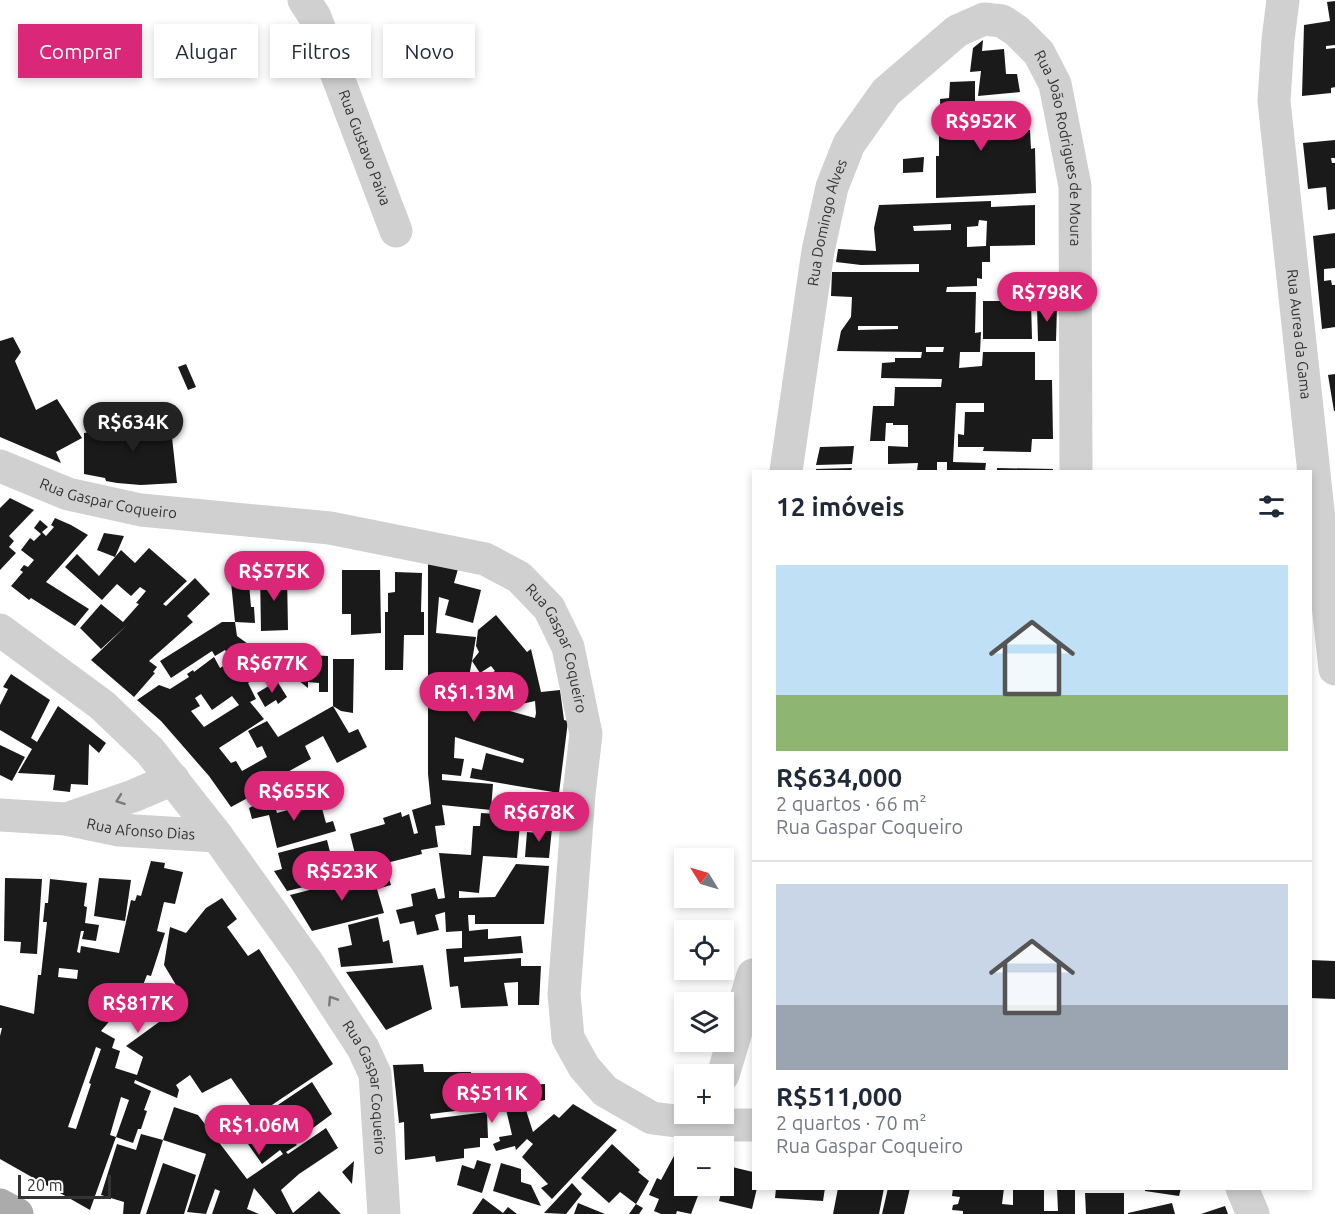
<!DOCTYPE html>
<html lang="pt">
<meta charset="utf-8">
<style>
:root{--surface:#fff;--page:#f6f6f7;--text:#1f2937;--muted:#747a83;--line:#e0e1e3;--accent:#db2777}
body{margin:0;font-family:Ubuntu,sans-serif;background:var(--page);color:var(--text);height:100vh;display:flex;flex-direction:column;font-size:22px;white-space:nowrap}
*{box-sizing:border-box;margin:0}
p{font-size:20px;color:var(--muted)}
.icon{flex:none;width:33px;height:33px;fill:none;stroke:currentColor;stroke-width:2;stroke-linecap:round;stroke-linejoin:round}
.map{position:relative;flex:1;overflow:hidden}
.panel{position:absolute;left:752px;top:470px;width:560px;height:720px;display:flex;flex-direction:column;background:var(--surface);border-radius:0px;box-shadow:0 3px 9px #0003}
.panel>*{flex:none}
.guide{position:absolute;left:18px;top:24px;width:570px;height:54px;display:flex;gap:12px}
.needle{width:39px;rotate:307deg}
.fabs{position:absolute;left:674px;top:848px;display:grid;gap:12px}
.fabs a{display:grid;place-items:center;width:60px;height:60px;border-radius:0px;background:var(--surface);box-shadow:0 3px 9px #0003;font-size:30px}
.scale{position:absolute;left:18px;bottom:15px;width:93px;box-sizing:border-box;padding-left:6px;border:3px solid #333;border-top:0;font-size:16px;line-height:21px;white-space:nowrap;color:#333;-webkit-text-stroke:4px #fff;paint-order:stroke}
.price{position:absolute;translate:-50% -51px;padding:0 14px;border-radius:21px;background:var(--accent);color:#fff;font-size:20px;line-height:39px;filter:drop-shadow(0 2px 3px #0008)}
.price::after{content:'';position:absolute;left:50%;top:36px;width:18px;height:14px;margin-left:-9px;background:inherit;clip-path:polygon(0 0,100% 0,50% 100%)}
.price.current{background:#222;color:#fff}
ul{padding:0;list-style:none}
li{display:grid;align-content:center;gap:12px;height:318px;padding:0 24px}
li+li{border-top:2px solid var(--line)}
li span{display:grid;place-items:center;height:186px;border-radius:0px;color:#555}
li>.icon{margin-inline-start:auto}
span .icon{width:108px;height:108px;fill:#fffc;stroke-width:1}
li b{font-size:26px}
h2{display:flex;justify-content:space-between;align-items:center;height:72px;padding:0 24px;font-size:26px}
.tag{padding:0 21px;border-radius:0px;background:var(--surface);box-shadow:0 3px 9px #0003;font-size:21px;line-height:54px}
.tag.current{background:var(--accent);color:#fff}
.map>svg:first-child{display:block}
.building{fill:#1a1a1a;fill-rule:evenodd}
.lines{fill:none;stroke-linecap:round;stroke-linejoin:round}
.minor{stroke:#d0d0d0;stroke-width:33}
.major{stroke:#ababab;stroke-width:33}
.oneway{stroke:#7a7a7a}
.labels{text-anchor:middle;stroke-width:6;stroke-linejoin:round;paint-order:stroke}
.street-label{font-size:15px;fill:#333;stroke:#fff}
</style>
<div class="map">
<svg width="1335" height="1214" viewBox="0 0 1335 1214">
<rect width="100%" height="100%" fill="#fff"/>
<path class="building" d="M 1335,1 L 1335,45 L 1326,46 L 1326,49 L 1335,48 L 1335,87 L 1331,88 L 1331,93 L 1302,96 L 1304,25 L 1330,21 L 1327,2 Z
M 983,40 L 982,51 L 1004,49 L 1006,74 L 1017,74 L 1020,92 L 978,96 L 981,71 L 970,72 L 973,48 Z
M 975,81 L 975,106 L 968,107 L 968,112 L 977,111 L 976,132 L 989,132 L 991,121 L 1002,121 L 1002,116 L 1018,117 L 1019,130 L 1030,130 L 1031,149 L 1035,148 L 1036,193 L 936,198 L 936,156 L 939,156 L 939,135 L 941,134 L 940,99 L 949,98 L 950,82 Z
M 1335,140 L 1335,158 L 1331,158 L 1332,163 L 1335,163 L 1335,209 L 1328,210 L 1326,187 L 1308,189 L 1303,143 Z
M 924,157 L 923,172 L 903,173 L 903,159 Z
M 991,201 L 991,207 L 1035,205 L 1035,245 L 990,246 L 990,262 L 982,262 L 982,279 L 977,278 L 977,286 L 947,287 L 946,292 L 976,292 L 975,333 L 981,332 L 980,352 L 960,352 L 959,368 L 982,366 L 983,352 L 1035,352 L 1035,380 L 1052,380 L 1053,439 L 1032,439 L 1031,452 L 983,451 L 984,447 L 958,447 L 958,434 L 964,435 L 965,412 L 984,412 L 984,403 L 956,403 L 953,462 L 986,463 L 985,471 L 947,471 L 947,462 L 937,462 L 937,471 L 917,471 L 918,463 L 888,464 L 888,446 L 908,447 L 908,425 L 893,425 L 893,423 L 886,423 L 885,441 L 870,441 L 873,406 L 894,406 L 895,387 L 941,387 L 942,379 L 881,378 L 882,363 L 895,362 L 895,358 L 921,358 L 922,352 L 837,351 L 841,331 L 851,317 L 852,297 L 831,296 L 832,272 L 919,272 L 919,264 L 861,265 L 836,262 L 838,249 L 876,251 L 874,228 L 879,205 ZM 979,220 L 987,221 L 986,246 L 967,247 L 967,227 L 978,226 ZM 951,224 L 951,230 L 914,231 L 913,226 ZM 858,326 L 898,326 L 898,329 L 858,330 ZM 926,347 L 944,347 L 943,352 L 926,352 Z
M 1335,233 L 1335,268 L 1324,269 L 1324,281 L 1331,280 L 1332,285 L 1335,285 L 1335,327 L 1322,329 L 1313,236 Z
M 983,301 L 1031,301 L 1032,339 L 983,339 Z
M 1057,306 L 1056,341 L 1038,341 L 1037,307 Z
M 13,337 L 21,352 L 15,361 L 36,410 L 57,399 L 82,438 L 56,452 L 61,463 L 0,437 L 0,341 Z
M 186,364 L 196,387 L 188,390 L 178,367 Z
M 1335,374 L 1335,411 L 1334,411 L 1328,375 Z
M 169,410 L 177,483 L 141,485 L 117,483 L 106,481 L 105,478 L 84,474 L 84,433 L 133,424 Z
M 854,446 L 852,464 L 816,465 L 820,447 Z
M 852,468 L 851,471 L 816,471 L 816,469 Z
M 997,468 L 1053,469 L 1053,471 L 997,471 Z
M 10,498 L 34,510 L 9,536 L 14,541 L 9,547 L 16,553 L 0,570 L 0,508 Z
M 55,518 L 71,525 L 88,535 L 46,582 L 89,609 L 75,626 L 31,598 L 29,600 L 11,586 L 23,572 L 20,570 L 24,565 L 28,567 L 34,560 L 21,550 L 30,538 L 34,541 L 41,534 L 34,528 L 40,520 L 48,527 L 42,532 L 46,536 L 54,527 L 51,525 Z
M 104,533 L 124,536 L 115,557 L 97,550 Z
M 149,548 L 187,581 L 163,604 L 166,606 L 195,578 L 210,594 L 187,616 L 193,622 L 149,661 L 157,667 L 153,672 L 155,673 L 134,697 L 91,660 L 127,625 L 101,649 L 80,628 L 101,604 L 123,622 L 139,604 L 136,603 L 146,591 L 140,587 L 131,596 L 117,584 L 102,600 L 65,567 L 77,554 L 99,576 L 121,550 L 135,563 Z
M 247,560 L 251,607 L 254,607 L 255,623 L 235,622 L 229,562 Z
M 428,561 L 458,569 L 454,583 L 481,590 L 473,623 L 445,615 L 449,600 L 439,597 L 436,633 L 476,637 L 472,661 L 479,652 L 476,646 L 478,630 L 496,615 L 527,652 L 531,649 L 541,692 L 560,690 L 564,720 L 568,721 L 559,793 L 470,778 L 472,768 L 482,770 L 486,753 L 523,763 L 524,759 L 455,737 L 454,758 L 464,759 L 461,776 L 442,774 L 442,780 L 493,784 L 491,810 L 442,805 L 445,825 L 435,826 L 438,847 L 421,850 L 422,854 L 359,870 L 350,834 L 385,824 L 383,818 L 401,812 L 402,817 L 409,814 L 414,834 L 418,833 L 412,810 L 431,804 L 428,774 ZM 472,661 L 480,673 L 491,666 L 495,671 L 467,687 ZM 486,699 L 501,703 L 515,700 L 517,705 L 535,701 L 536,713 L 535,718 L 485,704 Z
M 342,570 L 380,570 L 381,633 L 351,635 L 351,614 L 342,614 Z
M 395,572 L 422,573 L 421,612 L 424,612 L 424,635 L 404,635 L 403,670 L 385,670 L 385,612 L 388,612 L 388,593 L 395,592 Z
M 260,574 L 287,574 L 288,630 L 261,631 Z
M 222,622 L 235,622 L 237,636 L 262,654 L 255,658 L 264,672 L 248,683 L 256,699 L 250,702 L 264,719 L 219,748 L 231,763 L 236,761 L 242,771 L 267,757 L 262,746 L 257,748 L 248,731 L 267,721 L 278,737 L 333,706 L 333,659 L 354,659 L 353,713 L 341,711 L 333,706 L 349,733 L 358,729 L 367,747 L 337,763 L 323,736 L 305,746 L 311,759 L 255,790 L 257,793 L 231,807 L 209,776 L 161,721 L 137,700 L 159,685 L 170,689 L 189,677 L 187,674 L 193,670 L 194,672 L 214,657 L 220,668 L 232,661 L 225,650 L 215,656 L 212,651 L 171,678 L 160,661 ZM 201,694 L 212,710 L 232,696 L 239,705 L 204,727 L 191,711 L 200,706 L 195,698 Z
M 288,649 L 309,649 L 308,655 L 328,656 L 328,692 L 319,692 L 319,683 L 308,682 L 308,688 L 289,673 Z
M 11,674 L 50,700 L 31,738 L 37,742 L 58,706 L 106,743 L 99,753 L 89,744 L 88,785 L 71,784 L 70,792 L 53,790 L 55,775 L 18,773 L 32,749 L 0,730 L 0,705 L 8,689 L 3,687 Z
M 277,681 L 287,697 L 278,704 L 276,700 L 265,707 L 257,693 Z
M 0,745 L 25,757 L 12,781 L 0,775 Z
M 272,796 L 277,813 L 320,801 L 326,823 L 333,821 L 336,831 L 277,848 L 269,815 L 252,819 L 249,808 Z
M 497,811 L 521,813 L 517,858 L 483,856 L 479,893 L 459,891 L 459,898 L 495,897 L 516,864 L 549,866 L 544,924 L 475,924 L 475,915 L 468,915 L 469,931 L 488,929 L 488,939 L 521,936 L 523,953 L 464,957 L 464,962 L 521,958 L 521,966 L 541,966 L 539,1005 L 518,1005 L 518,982 L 504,983 L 508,1006 L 461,1008 L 458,986 L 450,987 L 446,949 L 462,948 L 462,931 L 446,932 L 445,912 L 435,915 L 439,930 L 417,935 L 414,921 L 400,924 L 396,910 L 413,906 L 411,894 L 435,888 L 438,899 L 445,898 L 439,853 L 471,855 L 473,826 L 480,826 L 481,813 L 497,814 Z
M 539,826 L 552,828 L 549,858 L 525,857 L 527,832 L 538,833 Z
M 327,840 L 331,856 L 341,854 L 345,870 L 302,880 L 304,887 L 287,891 L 274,871 L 282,869 L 278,853 Z
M 151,861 L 165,863 L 164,868 L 183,872 L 175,904 L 164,902 L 157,931 L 165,933 L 151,976 L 147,975 L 141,990 L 137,989 L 101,1031 L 115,1039 L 112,1048 L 120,1051 L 115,1068 L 137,1075 L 143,1057 L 126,1046 L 177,1009 L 172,1001 L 182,995 L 164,965 L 170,927 L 186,933 L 206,908 L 222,898 L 237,919 L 227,927 L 248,956 L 259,949 L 333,1064 L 257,1115 L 231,1078 L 202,1093 L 190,1075 L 176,1085 L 179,1090 L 177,1098 L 135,1080 L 134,1083 L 151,1091 L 144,1110 L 147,1111 L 141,1129 L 138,1129 L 133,1143 L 116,1137 L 129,1100 L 121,1097 L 110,1135 L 116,1137 L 90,1210 L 0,1159 L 0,1036 L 2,1028 L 0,1028 L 0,1005 L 34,1014 L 38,975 L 41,975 L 47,922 L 43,922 L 45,903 L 48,903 L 50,879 L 87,883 L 84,906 L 87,907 L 85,923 L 99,925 L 96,941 L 82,939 L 84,931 L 81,931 L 77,952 L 80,953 L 81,946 L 119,953 L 131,900 L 135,901 L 137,895 L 141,896 ZM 59,968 L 78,970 L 77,979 L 58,977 ZM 96,1047 L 101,1049 L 89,1083 L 91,1084 L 76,1129 L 68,1127 Z
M 387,873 L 391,885 L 377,889 L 384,913 L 312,931 L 290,895 L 360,877 L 361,879 Z
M 5,878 L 42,879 L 37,954 L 20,953 L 21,942 L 4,941 Z
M 99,878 L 131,880 L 125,921 L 94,916 Z
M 378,917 L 383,942 L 389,940 L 393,963 L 341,967 L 338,948 L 352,945 L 348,925 Z
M 1310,960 L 1335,961 L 1335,999 L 1310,998 Z
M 423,965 L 432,1009 L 386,1030 L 346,972 Z
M 423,1064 L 424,1072 L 471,1072 L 473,1089 L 545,1084 L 545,1100 L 524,1104 L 533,1132 L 554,1114 L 559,1118 L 573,1104 L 617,1130 L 552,1199 L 541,1188 L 548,1184 L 522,1157 L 533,1144 L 527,1139 L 516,1150 L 515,1146 L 496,1151 L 493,1144 L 500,1141 L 499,1137 L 512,1135 L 505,1105 L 430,1114 L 431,1119 L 487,1112 L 488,1138 L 480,1138 L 480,1147 L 464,1149 L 464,1158 L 436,1162 L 435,1156 L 405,1160 L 404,1122 L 399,1123 L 393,1065 Z
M 312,1082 L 332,1114 L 294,1142 L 297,1145 L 286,1152 L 288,1154 L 326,1128 L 338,1148 L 299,1174 L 281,1190 L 293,1213 L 319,1191 L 341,1214 L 276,1214 L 254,1188 L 247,1209 L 259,1214 L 212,1214 L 220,1191 L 215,1189 L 206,1214 L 187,1212 L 206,1154 L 163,1140 L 174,1107 L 198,1115 L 247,1179 L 283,1154 L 280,1150 L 262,1164 L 239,1131 Z
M 141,1134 L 163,1140 L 140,1214 L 123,1214 L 124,1202 L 101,1195 L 117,1144 L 136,1150 Z
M 612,1144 L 640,1170 L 638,1172 L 649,1181 L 636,1204 L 643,1208 L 639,1214 L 629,1214 L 636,1204 L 620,1192 L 609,1203 L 581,1178 Z
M 675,1154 L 684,1156 L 684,1180 L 682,1184 L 699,1193 L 691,1214 L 677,1211 L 676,1214 L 661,1214 L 654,1211 L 659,1199 L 649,1195 L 657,1178 L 661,1180 Z
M 477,1160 L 491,1164 L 482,1193 L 457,1185 L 462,1165 L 474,1169 Z
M 354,1161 L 352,1184 L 342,1172 Z
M 163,1163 L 196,1175 L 184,1214 L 146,1214 Z
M 501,1163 L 521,1169 L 521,1182 L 531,1185 L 541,1206 L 493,1191 Z
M 728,1166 L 753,1172 L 753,1188 L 757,1188 L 752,1209 L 719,1201 Z
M 572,1183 L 582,1194 L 566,1214 L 544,1213 Z
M 776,1188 L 825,1188 L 823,1201 L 775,1198 Z
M 838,1188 L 884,1188 L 879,1214 L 833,1214 Z
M 888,1188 L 910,1188 L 904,1214 L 882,1214 Z
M 953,1188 L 1004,1188 L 1002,1204 L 1013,1205 L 1013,1188 L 1044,1188 L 1044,1211 L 1058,1211 L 1057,1188 L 1075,1188 L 1075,1214 L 963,1214 L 963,1211 L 952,1210 L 953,1205 L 958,1204 L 960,1197 L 952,1196 Z
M 1145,1188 L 1181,1188 L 1179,1196 L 1145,1191 Z
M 1085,1193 L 1124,1193 L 1124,1214 L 1086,1214 Z
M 483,1198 L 503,1213 L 508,1207 L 517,1214 L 472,1214 Z
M 578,1203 L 605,1214 L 574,1214 Z
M 1172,1203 L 1175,1214 L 1128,1214 L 1128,1213 Z
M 1225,1206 L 1228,1214 L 1201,1214 Z"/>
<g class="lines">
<g class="minor">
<path id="s1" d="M 304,0 L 315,17 L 396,231"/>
<path id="s2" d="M 1283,0 L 1278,40 L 1274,101 L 1335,669"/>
<path id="s3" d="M 0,466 L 68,494 L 141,510 L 330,528 L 485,559 L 519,577 L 549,608 L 568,647 L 586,734 L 579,794 L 564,994 L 568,1038 L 584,1067 L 605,1091 L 652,1118 L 708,1125 L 753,1125"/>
<path id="s4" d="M 786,471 L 818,251 L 832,187 L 849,144 L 886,92 L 957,31 L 984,19 L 1002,21 L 1017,31 L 1039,53 L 1055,84 L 1075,186 L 1076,471"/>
<path id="s5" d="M 0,630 L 102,705 L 150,751 L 217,836 L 307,962 L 363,1048 L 375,1074 L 384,1214"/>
<path id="s6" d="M 0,815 L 66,819 L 119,830 L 217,836"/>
<path d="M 66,819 L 133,796 L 173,779"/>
<path d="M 723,1075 L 753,975"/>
<path d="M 1242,1188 L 1253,1214"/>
</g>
<path class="major" d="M 0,1205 L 17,1214"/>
</g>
<defs><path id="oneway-chevron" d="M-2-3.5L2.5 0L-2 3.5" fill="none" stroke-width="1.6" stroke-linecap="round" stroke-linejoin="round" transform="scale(1.5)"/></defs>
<g class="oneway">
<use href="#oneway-chevron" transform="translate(120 800) rotate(160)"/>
<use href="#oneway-chevron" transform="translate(332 1000) rotate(-123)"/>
</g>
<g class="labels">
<g class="street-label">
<text dy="5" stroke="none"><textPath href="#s1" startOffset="160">Rua Gustavo Paiva</textPath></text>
<text dy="5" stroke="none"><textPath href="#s4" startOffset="687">Rua João Rodrigues de Moura</textPath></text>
<text dy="5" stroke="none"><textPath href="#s4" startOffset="252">Rua Domingo Alves</textPath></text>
<text dy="5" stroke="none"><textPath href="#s2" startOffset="336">Rua Aurea da Gama</textPath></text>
<text dy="5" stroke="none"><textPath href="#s3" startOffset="114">Rua Gaspar Coqueiro</textPath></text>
<text dy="5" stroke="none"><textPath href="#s3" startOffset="618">Rua Gaspar Coqueiro</textPath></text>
<text dy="5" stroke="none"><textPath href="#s6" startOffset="142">Rua Afonso Dias</textPath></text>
<text dy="5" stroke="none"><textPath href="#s5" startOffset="598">Rua Gaspar Coqueiro</textPath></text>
</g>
</g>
</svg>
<div class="fabs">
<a><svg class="needle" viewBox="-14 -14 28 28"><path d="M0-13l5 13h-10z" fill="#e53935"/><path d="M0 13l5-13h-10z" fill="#747a83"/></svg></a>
<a><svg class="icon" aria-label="locate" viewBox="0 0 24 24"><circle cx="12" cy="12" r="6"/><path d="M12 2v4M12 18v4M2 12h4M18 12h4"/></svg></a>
<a><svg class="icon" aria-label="layers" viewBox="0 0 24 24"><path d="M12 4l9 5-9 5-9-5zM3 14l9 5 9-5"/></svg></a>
<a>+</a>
<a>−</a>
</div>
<div class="scale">20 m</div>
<b class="price" style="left:981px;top:152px">R$952K</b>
<b class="price" style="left:1047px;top:323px">R$798K</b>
<b class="price current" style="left:133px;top:453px">R$634K</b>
<b class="price" style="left:274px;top:602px">R$575K</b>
<b class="price" style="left:272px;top:694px">R$677K</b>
<b class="price" style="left:474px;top:723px">R$1.13M</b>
<b class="price" style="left:294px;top:822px">R$655K</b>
<b class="price" style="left:539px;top:843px">R$678K</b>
<b class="price" style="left:342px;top:902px">R$523K</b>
<b class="price" style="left:138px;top:1034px">R$817K</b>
<b class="price" style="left:492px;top:1124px">R$511K</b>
<b class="price" style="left:259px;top:1156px">R$1.06M</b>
<div class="guide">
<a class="tag current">Comprar</a>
<a class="tag">Alugar</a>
<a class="tag">Filtros</a>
<a class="tag">Novo</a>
</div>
<section class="panel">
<h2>12 imóveis<svg class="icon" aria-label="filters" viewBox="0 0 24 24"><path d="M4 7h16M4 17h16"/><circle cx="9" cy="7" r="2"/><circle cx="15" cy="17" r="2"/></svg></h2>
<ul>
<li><span style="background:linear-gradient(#bfe0f5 70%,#8fb573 0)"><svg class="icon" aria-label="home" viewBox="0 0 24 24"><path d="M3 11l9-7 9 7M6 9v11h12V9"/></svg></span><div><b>R$634,000</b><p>2 quartos · 66 m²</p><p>Rua Gaspar Coqueiro</p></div></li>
<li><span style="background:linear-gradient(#c9d6e8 65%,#9aa5b1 0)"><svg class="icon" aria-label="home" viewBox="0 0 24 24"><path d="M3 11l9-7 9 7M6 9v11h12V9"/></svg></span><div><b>R$511,000</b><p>2 quartos · 70 m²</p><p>Rua Gaspar Coqueiro</p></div></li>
</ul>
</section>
</div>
